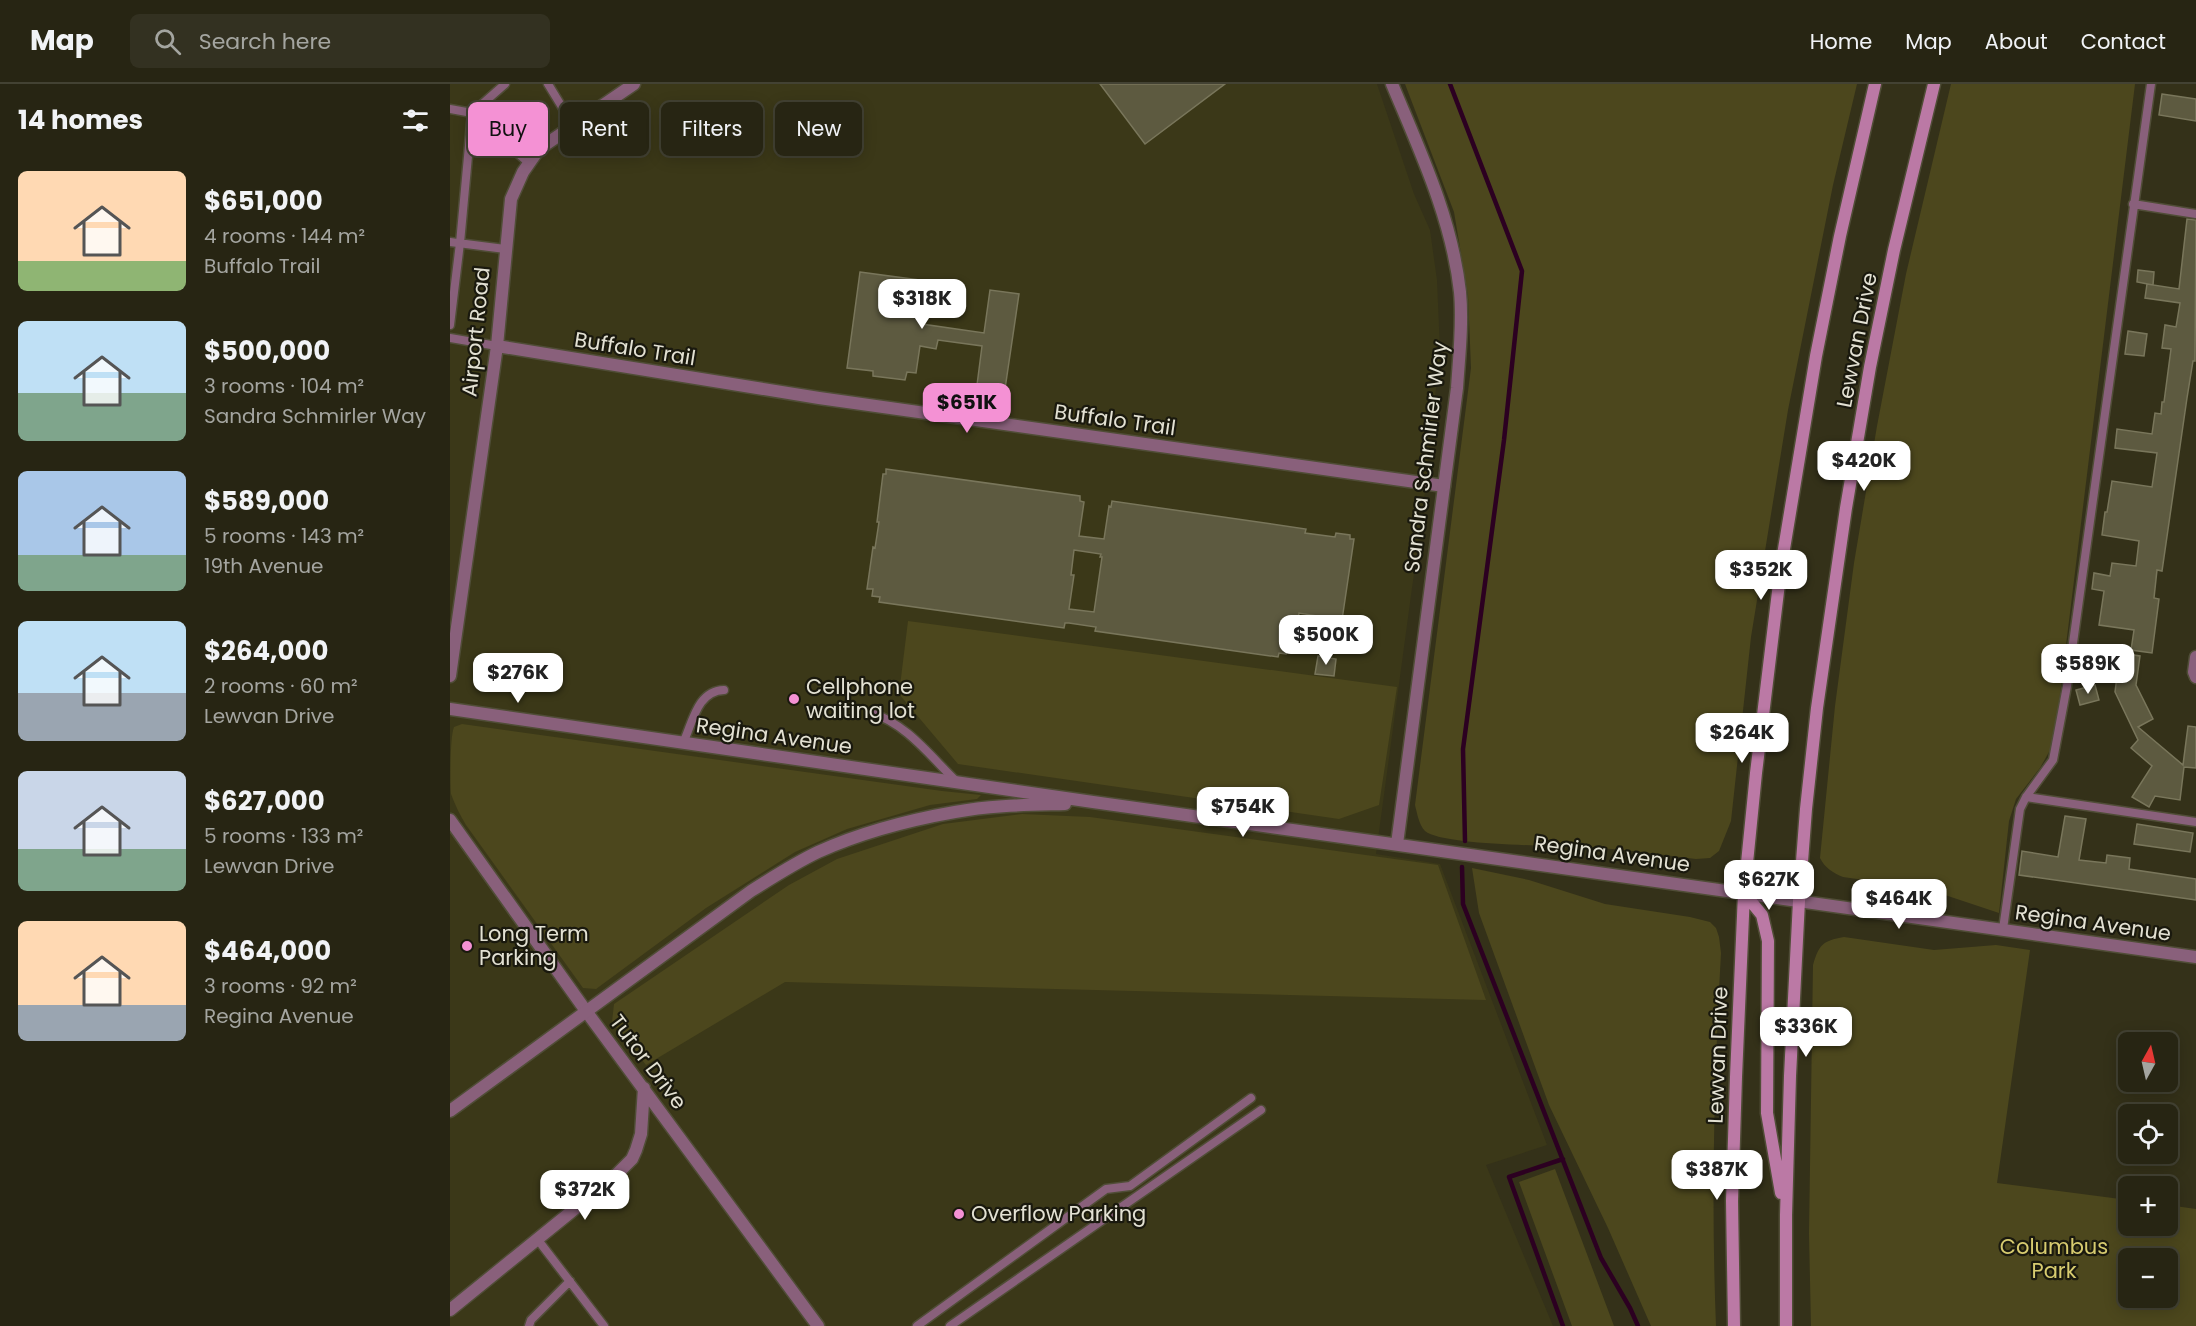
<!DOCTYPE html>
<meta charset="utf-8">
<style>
:root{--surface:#272513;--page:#333121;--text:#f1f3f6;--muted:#a4a5a0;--line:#434233;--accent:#f491d4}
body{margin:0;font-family:Poppins,sans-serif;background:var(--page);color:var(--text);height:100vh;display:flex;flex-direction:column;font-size:22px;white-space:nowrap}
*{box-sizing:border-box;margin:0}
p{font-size:20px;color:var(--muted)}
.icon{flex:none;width:33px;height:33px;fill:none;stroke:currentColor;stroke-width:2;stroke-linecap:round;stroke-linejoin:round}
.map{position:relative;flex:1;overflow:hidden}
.sheet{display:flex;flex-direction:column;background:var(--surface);width:450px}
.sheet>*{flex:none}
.top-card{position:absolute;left:18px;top:18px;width:570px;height:54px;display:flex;gap:12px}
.needle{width:39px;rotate:8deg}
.fabs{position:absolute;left:1668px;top:948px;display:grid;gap:12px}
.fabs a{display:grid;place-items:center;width:60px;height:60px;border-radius:9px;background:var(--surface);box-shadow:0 3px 15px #0003,0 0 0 2px var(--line);font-size:30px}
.price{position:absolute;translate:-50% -51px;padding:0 14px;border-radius:12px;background:#fff;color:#222;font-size:20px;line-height:39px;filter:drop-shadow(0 2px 3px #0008)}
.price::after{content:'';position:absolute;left:50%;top:36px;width:18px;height:14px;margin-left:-9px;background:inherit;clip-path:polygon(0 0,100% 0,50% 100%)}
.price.active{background:var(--accent);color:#111}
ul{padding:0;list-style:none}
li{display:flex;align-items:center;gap:18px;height:150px;padding:0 18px}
li span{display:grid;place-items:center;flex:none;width:168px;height:120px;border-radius:9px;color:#555}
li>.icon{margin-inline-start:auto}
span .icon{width:72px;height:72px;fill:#fffc;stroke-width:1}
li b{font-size:26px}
h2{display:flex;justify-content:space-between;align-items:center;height:72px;padding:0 18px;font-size:26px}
.chip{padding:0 21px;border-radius:9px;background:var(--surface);box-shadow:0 3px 15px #0003,0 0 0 2px var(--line);font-size:21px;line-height:54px}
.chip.active{background:var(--accent);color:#111}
header{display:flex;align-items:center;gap:36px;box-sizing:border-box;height:84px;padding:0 30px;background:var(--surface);border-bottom:2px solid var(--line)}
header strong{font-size:28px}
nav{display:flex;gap:33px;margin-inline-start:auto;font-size:21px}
.search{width:420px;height:54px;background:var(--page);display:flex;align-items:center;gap:15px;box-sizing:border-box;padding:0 21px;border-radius:9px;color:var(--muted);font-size:22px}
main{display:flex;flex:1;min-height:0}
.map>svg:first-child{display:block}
.built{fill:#3b3818}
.green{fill:#4c471d;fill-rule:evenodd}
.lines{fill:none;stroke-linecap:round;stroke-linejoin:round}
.stream{stroke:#2c0021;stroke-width:4.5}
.building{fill:#5d5a40;stroke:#79765b;stroke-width:1.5;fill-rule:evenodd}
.service-casing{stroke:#504d37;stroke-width:11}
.minor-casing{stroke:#504d37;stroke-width:15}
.tertiary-casing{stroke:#504d37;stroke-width:15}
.secondary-casing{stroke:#504d37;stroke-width:15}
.service{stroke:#89607b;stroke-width:8}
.minor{stroke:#89607b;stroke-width:12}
.tertiary{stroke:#89607b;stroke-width:12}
.secondary{stroke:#bb79a5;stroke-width:12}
.poi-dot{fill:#f491d4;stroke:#1a190e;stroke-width:2}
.labels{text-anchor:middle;stroke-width:4.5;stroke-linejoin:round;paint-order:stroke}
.street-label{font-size:21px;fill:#e3e1d3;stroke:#1a190e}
.poi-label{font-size:21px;fill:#e3e1d3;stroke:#1a190e;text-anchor:start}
.park-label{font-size:21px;fill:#d7cb6f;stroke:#1a190e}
</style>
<header>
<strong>Map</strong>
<div class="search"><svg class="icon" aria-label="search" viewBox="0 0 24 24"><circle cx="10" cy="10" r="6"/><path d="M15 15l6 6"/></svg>Search here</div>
<nav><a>Home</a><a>Map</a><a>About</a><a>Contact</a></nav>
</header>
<main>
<section class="sheet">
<h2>14 homes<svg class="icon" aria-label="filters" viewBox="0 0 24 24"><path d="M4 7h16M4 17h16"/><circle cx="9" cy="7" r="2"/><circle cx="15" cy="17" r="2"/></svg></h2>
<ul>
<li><span style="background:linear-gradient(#ffd9b3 75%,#8fb573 0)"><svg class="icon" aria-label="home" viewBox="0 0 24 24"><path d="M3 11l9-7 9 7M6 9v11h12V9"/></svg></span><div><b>$651,000</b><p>4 rooms · 144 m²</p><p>Buffalo Trail</p></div></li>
<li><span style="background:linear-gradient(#bfe0f5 60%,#7fa58c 0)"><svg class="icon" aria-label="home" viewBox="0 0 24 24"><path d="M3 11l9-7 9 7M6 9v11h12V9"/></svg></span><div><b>$500,000</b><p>3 rooms · 104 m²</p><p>Sandra Schmirler Way</p></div></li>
<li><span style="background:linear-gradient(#a9c7e8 70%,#7fa58c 0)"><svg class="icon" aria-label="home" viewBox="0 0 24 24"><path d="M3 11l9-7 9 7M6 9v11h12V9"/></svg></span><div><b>$589,000</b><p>5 rooms · 143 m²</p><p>19th Avenue</p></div></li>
<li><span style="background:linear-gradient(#bfe0f5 60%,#9aa5b1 0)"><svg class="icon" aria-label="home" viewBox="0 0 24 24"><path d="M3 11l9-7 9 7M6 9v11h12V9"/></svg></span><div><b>$264,000</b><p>2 rooms · 60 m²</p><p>Lewvan Drive</p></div></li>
<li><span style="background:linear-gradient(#c9d6e8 65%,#7fa58c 0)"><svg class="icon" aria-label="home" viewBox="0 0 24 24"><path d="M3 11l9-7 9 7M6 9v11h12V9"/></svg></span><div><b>$627,000</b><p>5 rooms · 133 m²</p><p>Lewvan Drive</p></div></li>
<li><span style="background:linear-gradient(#ffd9b3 70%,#9aa5b1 0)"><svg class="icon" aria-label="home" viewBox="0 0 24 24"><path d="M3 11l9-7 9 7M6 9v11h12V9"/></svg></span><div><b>$464,000</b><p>3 rooms · 92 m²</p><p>Regina Avenue</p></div></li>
</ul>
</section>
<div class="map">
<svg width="1746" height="1242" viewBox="0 0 1746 1242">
<rect width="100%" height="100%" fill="#343119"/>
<path class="built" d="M 0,0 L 927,0 L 964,110 L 980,146 L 987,196 L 990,267 L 975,408 L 926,770 L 990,780 L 1097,1061 L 1036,1081 L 1103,1242 L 0,1242 Z"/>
<path class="green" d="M 955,0 L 1407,0 L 1383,101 L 1338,326 L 1301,553 L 1281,737 L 1269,767 L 1260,774 L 1246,775 C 1214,771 1182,766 1150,764 C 1119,761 994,763 975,747 C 969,741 967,729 965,721 L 1021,284 L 1018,211 L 1004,128 Z
M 1501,0 L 1685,0 L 1604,659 L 1590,684 L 1566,715 L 1559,737 L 1549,829 L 1477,805 L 1393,793 C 1383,789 1375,784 1370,774 L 1385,622 L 1404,479 L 1427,342 L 1456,190 Z
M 458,537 L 947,603 L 929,721 L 889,735 L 508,680 L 449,610 Z
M 12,640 L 492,707 L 531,711 L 527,715 L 480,721 L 397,745 L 345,768 L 256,824 L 146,905 L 133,904 L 16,741 C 10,731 5,721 1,710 C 0,698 0,652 4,643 Z
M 572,730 L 640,733 L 988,781 L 1036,916 L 335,898 L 196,981 L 162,938 L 164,920 L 339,801 L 387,775 L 493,740 Z
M 1022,784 L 1079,796 L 1155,820 L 1240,833 L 1260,838 L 1266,844 L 1269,853 L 1271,869 C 1264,993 1261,1117 1266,1242 L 1201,1242 L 1158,1144 L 1099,1021 L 1029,829 Z
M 1394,853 L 1484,866 L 1546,861 L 1580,866 L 1547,1099 L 1678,1116 L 1678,1142 L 1718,1142 L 1718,1121 L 1746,1125 L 1746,1242 L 1361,1242 L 1359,1150 L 1363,881 C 1369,861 1372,857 1394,853 ZM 1678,1174 L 1718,1174 L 1718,1214 L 1678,1214 Z
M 1105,1085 L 1164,1242 L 1122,1242 L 1069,1098 Z"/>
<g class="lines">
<path class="stream" d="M 1000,0 L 1072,187 L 1054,356 L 1013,665 L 1015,757
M 1012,783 L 1013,820 L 1151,1174 L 1180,1224 L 1188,1242
M 1113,1075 L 1059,1093 L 1113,1242"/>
</g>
<path class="building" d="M 650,0 L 775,0 L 695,60 Z
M 1712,10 L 1746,15 L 1746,37 L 1709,31 Z
M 1737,135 L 1746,136 L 1745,277 L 1743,277 L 1737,314 L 1712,487 L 1707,486 L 1704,514 L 1709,515 L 1702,569 L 1681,566 L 1684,546 L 1649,541 L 1654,507 L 1642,505 L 1644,489 L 1660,492 L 1662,479 L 1686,482 L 1689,457 L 1652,451 L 1655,428 L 1657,428 L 1662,397 L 1702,403 L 1707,369 L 1665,364 L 1667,345 L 1702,350 L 1705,329 L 1711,330 L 1712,318 L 1714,318 L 1721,265 L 1712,264 L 1715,241 L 1726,243 L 1730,219 L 1695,214 L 1697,200 L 1729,205 Z
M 1688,186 L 1704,188 L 1703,201 L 1687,198 Z
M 410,188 L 469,196 L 468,203 L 477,205 L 472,240 L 534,249 L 540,206 L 569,210 L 555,305 L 527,301 L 532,262 L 488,256 L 486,265 L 470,262 L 466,289 L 457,288 L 455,296 L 423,292 L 423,287 L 397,284 Z
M 1678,247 L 1697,250 L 1694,272 L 1675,270 Z
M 436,385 L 630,412 L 630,417 L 634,418 L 629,452 L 654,455 L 659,422 L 661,423 L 662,417 L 856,445 L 855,449 L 885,453 L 886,449 L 900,451 L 900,455 L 904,455 L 892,536 L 849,529 L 844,563 L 837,562 L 836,570 L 829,569 L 828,573 L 645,547 L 646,543 L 619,539 L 615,539 L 614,544 L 429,518 L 430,513 L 422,512 L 423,505 L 417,505 L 423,463 L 425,464 L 429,438 L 427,438 L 433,390 L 436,390 ZM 624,466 L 651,470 L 650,473 L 652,473 L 644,528 L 619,525 L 624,491 L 621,491 Z
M 1670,569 L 1690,572 L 1686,601 L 1703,635 L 1688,643 L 1733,681 L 1738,642 L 1746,643 L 1746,684 L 1734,683 L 1730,716 L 1705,712 L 1699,723 L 1682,713 L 1702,682 L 1681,664 L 1688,656 L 1665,608 Z
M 868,572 L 886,575 L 884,592 L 865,590 Z
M 1645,601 L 1649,616 L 1630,621 L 1626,606 Z
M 1615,732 L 1636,735 L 1629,776 L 1656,779 L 1657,771 L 1680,774 L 1679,785 L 1746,795 L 1746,816 L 1569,791 L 1572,767 L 1608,773 Z
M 1687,740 L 1743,749 L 1740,768 L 1684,760 Z"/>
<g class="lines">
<g class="service-casing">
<path id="service" d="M 98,0 L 123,41
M 0,25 L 22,29 L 79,79
M 1683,120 L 1746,130
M 0,158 L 55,165
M 0,241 L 10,159 L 22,29 L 55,0
M 0,254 L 47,262
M 421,629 C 456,639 481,673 506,697
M 233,659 C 243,638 247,607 274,606
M 1576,713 L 1746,738
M 1553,845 L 1570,725 L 1576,713 L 1603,676 L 1617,602 L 1701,0
M 88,1156 L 154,1242
M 79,1242 L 81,1236 L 120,1197
M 467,1242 L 656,1105 L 680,1102 L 801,1014
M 500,1242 L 811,1026"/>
</g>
<g class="minor-casing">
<path id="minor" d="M 47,262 L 369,314 L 994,402
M 1746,573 L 1744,588 L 1746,593
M 0,592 L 47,262 L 61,115 L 73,88 L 89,65 L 184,0
M 0,736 L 136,927 L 368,1242
M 0,1226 L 164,1093 L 182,1075 L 186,1066 L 191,1050 L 194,1004"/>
</g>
<g class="tertiary-casing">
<path id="tertiary" d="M 942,0 C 970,67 1002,135 1010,208 C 1013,240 1009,273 1007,304 L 947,760
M 0,625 L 643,718 L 1746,873
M 0,1027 L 301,807 C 323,793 345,779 368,768 C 410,749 459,736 505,728 C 541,721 578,721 615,720"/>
</g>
<g class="secondary-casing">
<path id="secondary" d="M 1294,809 L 1312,831 L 1318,857 L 1317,1029 L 1331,1109
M 1284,1242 L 1282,1117 L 1286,993 L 1294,809 L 1306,689 L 1331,483 L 1366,272 L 1390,152 L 1425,0
M 1336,1242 L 1336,1131 L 1340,992 L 1349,817 L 1356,725 L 1367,624 L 1396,424 L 1420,283 L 1444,166 L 1484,0"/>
</g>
<use href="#service" class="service"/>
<use href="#minor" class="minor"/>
<use href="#tertiary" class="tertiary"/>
<use href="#secondary" class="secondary"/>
</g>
<g class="poi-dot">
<circle cx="344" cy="615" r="6"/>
<circle cx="17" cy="862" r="6"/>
<circle cx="509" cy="1130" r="6"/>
</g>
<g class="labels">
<g class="street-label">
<text transform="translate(26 248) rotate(-84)" y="7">Airport Road</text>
<text transform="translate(1407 256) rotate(-79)" y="7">Lewvan Drive</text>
<text transform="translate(185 265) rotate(9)" y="7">Buffalo Trail</text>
<text transform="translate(665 336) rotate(8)" y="7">Buffalo Trail</text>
<text transform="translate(976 373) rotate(-83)" y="7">Sandra Schmirler Way</text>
<text transform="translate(324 652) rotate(8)" y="7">Regina Avenue</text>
<text transform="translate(1162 770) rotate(8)" y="7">Regina Avenue</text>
<text transform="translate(1643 839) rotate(8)" y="7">Regina Avenue</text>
<text transform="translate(1268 971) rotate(-88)" y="7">Lewvan Drive</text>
<text transform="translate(198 978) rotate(53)" y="7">Tutor Drive</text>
</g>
<g class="poi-label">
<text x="356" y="610">Cellphone<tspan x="356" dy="24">waiting lot</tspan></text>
<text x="29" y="857">Long Term<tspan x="29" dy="24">Parking</tspan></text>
<text x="521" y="1137">Overflow Parking</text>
</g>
<g class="park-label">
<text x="1604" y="1170">Columbus<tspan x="1604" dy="24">Park</tspan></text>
</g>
</g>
</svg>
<div class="fabs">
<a><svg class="needle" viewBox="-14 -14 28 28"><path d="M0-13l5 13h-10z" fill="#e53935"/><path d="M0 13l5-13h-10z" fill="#a4a5a0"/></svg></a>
<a><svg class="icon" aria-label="locate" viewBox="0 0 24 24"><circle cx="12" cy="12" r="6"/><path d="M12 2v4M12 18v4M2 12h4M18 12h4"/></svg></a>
<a>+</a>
<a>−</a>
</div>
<b class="price" style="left:472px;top:246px">$318K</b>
<b class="price active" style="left:517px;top:350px">$651K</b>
<b class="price" style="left:1414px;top:408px">$420K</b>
<b class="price" style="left:1311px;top:517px">$352K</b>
<b class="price" style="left:876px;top:582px">$500K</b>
<b class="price" style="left:1638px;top:611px">$589K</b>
<b class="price" style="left:68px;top:620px">$276K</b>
<b class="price" style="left:1292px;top:680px">$264K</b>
<b class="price" style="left:793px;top:754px">$754K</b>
<b class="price" style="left:1319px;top:827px">$627K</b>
<b class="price" style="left:1449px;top:846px">$464K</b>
<b class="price" style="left:1356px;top:974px">$336K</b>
<b class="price" style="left:1267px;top:1117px">$387K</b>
<b class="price" style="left:135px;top:1137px">$372K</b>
<div class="top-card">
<a class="chip active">Buy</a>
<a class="chip">Rent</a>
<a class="chip">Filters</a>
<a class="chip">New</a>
</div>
</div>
</main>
